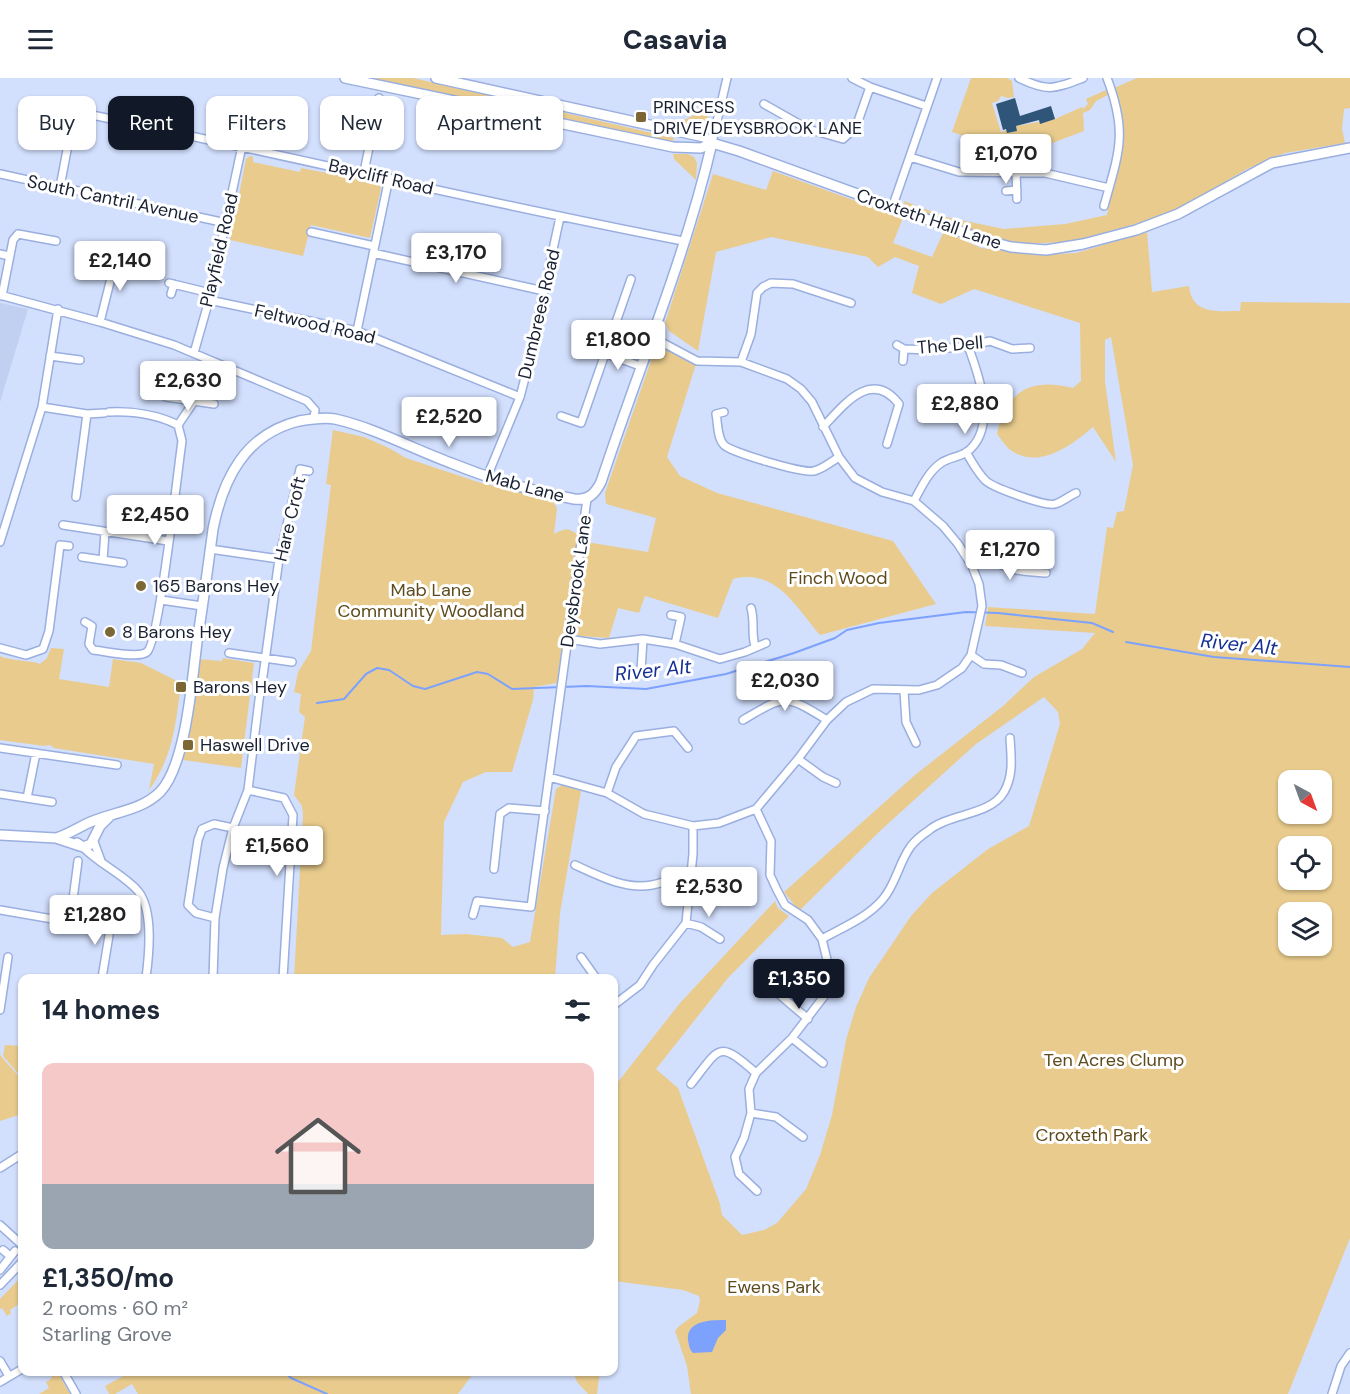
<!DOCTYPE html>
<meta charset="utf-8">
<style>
:root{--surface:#fff;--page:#f2f2f3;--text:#1f2937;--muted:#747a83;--line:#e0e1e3;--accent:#111827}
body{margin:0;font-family:"DM Sans",sans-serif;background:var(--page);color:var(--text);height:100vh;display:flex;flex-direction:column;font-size:22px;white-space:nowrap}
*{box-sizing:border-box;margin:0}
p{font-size:20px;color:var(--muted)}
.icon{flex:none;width:33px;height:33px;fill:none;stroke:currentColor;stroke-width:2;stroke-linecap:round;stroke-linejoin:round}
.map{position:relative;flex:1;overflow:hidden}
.panel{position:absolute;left:18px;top:896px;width:600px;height:402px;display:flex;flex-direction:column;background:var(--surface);border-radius:12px;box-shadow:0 2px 4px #0004}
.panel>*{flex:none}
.guide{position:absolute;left:18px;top:18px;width:600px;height:54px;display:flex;gap:12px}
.needle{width:39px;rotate:139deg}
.fabs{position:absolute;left:1278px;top:692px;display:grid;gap:12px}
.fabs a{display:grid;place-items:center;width:54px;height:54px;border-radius:12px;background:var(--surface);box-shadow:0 2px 4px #0004;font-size:30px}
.price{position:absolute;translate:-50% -51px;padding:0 14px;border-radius:6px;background:#fff;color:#222;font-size:20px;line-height:39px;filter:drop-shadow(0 2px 3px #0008)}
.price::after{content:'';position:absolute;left:50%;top:36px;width:18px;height:14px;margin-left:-9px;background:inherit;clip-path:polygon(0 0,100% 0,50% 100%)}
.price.active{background:var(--accent);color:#fff}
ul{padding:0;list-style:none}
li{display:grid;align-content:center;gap:12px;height:318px;padding:0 24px}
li+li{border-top:2px solid var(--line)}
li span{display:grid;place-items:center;height:186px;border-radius:12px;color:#555}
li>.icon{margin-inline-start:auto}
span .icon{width:108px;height:108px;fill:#fffc;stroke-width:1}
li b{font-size:26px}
h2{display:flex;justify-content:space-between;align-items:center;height:72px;padding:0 24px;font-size:26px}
.pill{padding:0 21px;border-radius:12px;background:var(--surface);box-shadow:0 2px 4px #0004;font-size:21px;line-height:54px}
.pill.active{background:var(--accent);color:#fff}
header{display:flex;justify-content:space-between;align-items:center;height:78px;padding:0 24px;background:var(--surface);font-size:27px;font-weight:800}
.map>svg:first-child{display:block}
.built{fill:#c1cff1}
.green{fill:#e9cc8d;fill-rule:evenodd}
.water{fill:#7da2fd}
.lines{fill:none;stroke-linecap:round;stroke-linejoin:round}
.stream{stroke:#7da2fd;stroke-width:2}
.building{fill:#2f5679}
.street-casing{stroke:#9aafdf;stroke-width:10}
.secondary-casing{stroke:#9aafdf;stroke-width:12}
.street{stroke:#fff;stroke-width:7}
.secondary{stroke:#fff;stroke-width:9}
.poi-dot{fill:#7c6636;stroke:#fff;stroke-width:2}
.labels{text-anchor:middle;stroke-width:6;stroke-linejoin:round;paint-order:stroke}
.poi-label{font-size:18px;fill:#182032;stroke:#fff;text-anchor:start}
.street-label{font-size:18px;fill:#182032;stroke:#fff}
.park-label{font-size:18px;fill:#5e4b1d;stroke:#fff}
.water-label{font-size:20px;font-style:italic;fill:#152f95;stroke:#fff}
</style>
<header><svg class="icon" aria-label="menu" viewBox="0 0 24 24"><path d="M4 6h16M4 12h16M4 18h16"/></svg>Casavia<svg class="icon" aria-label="search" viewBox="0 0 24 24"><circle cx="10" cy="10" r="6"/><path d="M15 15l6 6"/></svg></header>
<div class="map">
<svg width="1350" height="1316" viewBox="0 0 1350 1316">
<rect width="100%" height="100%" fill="#d2dffd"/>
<path class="built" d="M 0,225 L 28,231 L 0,324 Z"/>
<path class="green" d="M 372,0 L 413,0 L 674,60 L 673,63 L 664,63 Z
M 971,0 L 1007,0 L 1012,3 L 1014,19 L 1008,20 L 1001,18 L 998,23 L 992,25 L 1001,54 L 1006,52 L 1008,55 L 1017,53 L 1016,48 L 1055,41 L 1082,29 L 1083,31 L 1088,26 L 1086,21 L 1106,12 L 1108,17 L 1096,23 L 1090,32 L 1083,35 L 1084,53 L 1039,70 L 1033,57 L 988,66 L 952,54 Z
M 1137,0 L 1350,0 L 1350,30 L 1344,31 L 1342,51 L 1345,65 L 1285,75 L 1247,91 L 1176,133 L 1143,144 L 1071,164 L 1016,166 L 988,160 L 905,129 L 904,123 L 946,139 L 1004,151 L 1065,146 L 1107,137 C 1114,94 1132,57 1114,10 Z
M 707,24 L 710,33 L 705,48 L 701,50 L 682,47 L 684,42 L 705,32 Z
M 673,76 L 688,76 L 694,79 L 697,85 L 696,102 L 674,81 Z
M 250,78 L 253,79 L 253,84 L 300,94 L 301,90 L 378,105 L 381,110 L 370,160 L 311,147 L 303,178 L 230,162 L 246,81 Z
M 773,93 L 903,140 L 893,165 L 932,179 L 944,153 L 981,170 L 1045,177 L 1076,175 L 1147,154 L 1152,214 L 1189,208 C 1192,237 1217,233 1240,233 L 1241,224 L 1350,225 L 1350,1160 L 1288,1316 L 691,1316 L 687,1288 L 675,1253 L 678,1249 L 697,1235 L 700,1223 L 699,1218 L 683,1212 L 614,1203 L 614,1009 L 680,925 L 775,823 L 778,830 L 789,838 L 728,900 L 656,991 L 678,1010 L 720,1126 L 722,1137 L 742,1157 L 764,1152 L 777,1145 L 806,1111 L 820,1077 L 832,1037 L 846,962 L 856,929 L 869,900 L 911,838 L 932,815 L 988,771 L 1029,748 L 1060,646 L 1058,634 L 1044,619 L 976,666 L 881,752 L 799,833 L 784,814 L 915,697 L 1003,628 L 1034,599 L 1082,571 L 1095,555 L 985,548 L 988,529 L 1095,536 L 1107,449 L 1113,450 L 1117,434 L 1124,433 L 1133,387 L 1111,259 L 1105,262 L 1105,303 L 1116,384 L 1093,349 C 1071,368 1037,393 1009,371 C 1005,367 1001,361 997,356 C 1006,313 1031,299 1073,310 L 1081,303 L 1080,245 L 974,211 L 941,226 L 912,215 L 919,188 L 895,179 L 878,189 L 868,179 L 771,159 L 716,174 L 698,273 L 669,253 L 665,245 L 713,96 L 766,112 ZM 1288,702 L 1322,702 L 1322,735 L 1288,735 ZM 1288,768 L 1322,768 L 1322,801 L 1288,801 ZM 1288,834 L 1322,834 L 1322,867 L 1288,867 Z
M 661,268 L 696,286 L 667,379 L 680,398 L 717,415 L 893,463 L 936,526 L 820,557 C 795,528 776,490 733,501 L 718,540 L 645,518 L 639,535 L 618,530 L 609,560 L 578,558 L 573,553 L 586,464 L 648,474 L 656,440 L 606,426 L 605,415 L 655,271 Z
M 333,352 L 364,359 L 389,370 L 406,380 L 478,404 L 553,423 L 557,431 L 554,456 C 564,451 568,449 578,457 L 557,605 L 534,609 L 533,622 L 512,694 L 486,694 L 463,704 L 444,744 L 441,857 L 466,856 L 502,860 L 513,869 L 530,864 L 556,711 L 562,707 L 581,713 L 560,835 L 555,900 L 294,900 L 303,738 L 302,728 L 294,717 L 305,639 L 299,634 L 301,616 L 294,614 L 298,594 L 311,573 L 331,407 L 326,406 Z
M 51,570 L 64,571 L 59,601 L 109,609 L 113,581 L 141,585 L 181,605 C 176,645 173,679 149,712 L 154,686 L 54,670 L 50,667 L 44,668 L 0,662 L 0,578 C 11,583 36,583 40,586 L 47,580 Z
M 223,580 L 254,585 L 241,690 L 183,682 L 198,581 L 222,583 Z
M 5,967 L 22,968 L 22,1000 L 3,978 Z
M 0,977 L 22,1002 L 22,1036 L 0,1043 Z
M 22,1198 L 22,1224 L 10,1232 L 11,1235 L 7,1238 L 2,1230 L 0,1231 L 0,1221 Z
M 48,1293 L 57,1293 L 70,1316 L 39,1316 L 49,1310 L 46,1304 L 52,1300 Z
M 126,1293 L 475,1293 L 458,1316 L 138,1316 L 132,1306 L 115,1316 L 109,1316 L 105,1308 L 127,1296 Z
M 573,1293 L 600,1293 L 597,1316 L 588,1316 L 577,1304 Z"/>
<path class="water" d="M 726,1242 L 726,1252 L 718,1260 L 712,1274 L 693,1275 C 689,1271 689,1267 688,1262 C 686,1242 712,1242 726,1242 Z"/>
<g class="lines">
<path class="stream" d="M 1126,564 L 1214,579 L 1350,589
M 317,625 L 344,621 L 366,596 L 377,590 L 389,592 L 413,608 L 425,611 L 477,594 L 488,596 L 512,611 L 587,608 L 646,611 L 726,596 L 794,575 L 835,560 L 847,552 L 879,545 L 966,534 L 998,535 L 1092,545 L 1113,554
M 283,1293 L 291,1300 L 327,1316"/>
</g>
<path class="building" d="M 1015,20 L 1020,38 L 1051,28 L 1055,41 L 1040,46 L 1039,42 L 1016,48 L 1017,53 L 1007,55 L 1006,51 L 1003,52 L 996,26 Z"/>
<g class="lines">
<g class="street-casing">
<path id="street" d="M 852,0 L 870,9 L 926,28
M 1019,0 C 1048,14 1054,11 1083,0
M 764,26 L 808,51 L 843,61 L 856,49 L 870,9
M 712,65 L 727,0
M 910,79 L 959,94 L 1045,95 L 1109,110
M 364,94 L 379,20
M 1016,94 L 1017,121
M 0,96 L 226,145
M 60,109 L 71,51 L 84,37 L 92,37 C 289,78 486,125 683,163
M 1006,113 L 1017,112
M 1104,128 C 1119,74 1128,55 1107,0
M 892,130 L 937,0
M 311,154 L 374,168
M 373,175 L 544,213
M 0,176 L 9,178
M 169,205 L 210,215
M 171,216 L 174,206
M 0,217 L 100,244 L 174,267 L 307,323 L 315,332 L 314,340
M 2,218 L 13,162 L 18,156 L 56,163
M 209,222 L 357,253 L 520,319
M 100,244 L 113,192
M 357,253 L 389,100
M 897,267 L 904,271 L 930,272 L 968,268 L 990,263 L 1012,271 L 1030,270
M 194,275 L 209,222 L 242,68
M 604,275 L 640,288
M 50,278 L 80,282
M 903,283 L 904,271
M 741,284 L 751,256 L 757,215 L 763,209 L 771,205 L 793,206 L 851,225
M 166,319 L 214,326
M 42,329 L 87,336 L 104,335
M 724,334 L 716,336 C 718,345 717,360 724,367 C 730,374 804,396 814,393 C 823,391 831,384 839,379
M 561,338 L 581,345 L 631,201
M 178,347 L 195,322
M 823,349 C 843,328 871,290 899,326 L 887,366
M 966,374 C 972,384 977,394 985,402 C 991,409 1046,429 1055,426 C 1062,424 1069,418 1076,415
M 487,399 L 520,319 L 527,292 L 560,139
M 76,419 L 87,336
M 914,423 C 921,410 928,394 941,385 C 948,380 959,379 967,374 C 998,350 979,297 968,268
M 63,447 L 168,463
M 0,464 L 42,329 L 58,231
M 210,471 L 279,481
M 82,479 L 123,485
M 103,482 L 105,454
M 972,488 C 996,480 995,486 1016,492 C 1025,494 1036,494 1046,495
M 161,522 L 202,528
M 751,530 C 755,543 751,555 755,568
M 671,537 L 681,539 L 675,566
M 85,544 L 92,548 L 89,566 L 93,572 C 105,573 138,581 147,574 C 159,565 178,390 182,363 L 178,347 C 158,337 132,333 109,334
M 568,561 L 600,566 L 643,561 L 675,566 L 720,581 L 745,574 L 766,565
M 0,570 L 26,577 L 43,571 L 49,553 L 60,467 L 69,468
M 229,575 L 292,584
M 971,577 L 984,586 L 1001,587 L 1022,595
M 641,593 L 643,561
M 634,594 L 648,593
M 262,605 L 279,481 L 300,391 L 309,393
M 904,613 L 906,644 L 916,665
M 743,642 C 785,617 785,616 827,642
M 0,670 L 117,687
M 798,681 L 823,699 L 836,705
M 549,699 L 607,715 L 644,736 L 693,748 L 719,745 L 756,731 L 798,681 L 827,642 L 846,624 L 873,611 L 919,612 L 937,607 L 962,590 L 971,577 L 982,528 L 979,506 L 972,488 L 958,466 L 943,448 L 914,423 L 882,414 L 855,400 L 839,379 L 812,324 L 801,311 L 787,301 L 741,284 L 697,283 L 652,259
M 248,712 L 284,720 L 293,737 L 283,900
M 607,715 L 616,689 L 636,658 L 674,653 L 688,670
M 0,716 L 52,724
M 27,720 L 36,675
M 756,731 L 771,763 L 770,797 L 777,812 L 785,827 L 808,842 L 822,861 L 829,890 L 825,917 L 792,960 L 756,995 L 749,1011 L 751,1035 L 744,1060 L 735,1079 L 739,1096 L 757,1113
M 93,761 L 101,783
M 83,769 C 99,786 123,796 138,813 C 154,833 149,877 146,900
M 575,787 C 599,798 626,812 652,807 C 669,804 670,798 689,800
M 494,791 L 500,736 L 509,730 L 545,733
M 0,832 L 70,844 L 78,783
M 473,837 L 477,823 L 531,829 L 587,421
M 215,840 L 196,835 L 188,827 L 198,762 L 202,751 L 214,746 L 233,750
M 686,845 L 701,849 L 720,861
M 822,861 C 843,849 867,840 883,821 C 896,806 899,784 911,768 C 915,763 922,757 928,753 C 949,735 990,738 1004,714 C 1014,697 1011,678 1010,660
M 581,879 L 596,900
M 759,890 L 767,906 L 808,941
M 102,900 L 112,839
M 213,900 L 215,840 L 223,790 L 233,750 L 248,712 L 260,614
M 614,927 L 640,907 L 653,887 L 686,845 L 693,776 L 693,748
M 0,932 L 8,879
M 792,960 L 823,985
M 691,1006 C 721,968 718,962 756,995
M 751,1035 L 776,1039 L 803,1059
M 0,1090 L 22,1076
M 0,1147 L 22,1167
M 3,1172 L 10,1178
M 0,1192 L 15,1173
M 0,1207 L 22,1184
M 0,1283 L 9,1298
M 63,1293 L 76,1316
M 0,1304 L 22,1291
M 1332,1316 L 1341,1288 L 1350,1275"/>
</g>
<g class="secondary-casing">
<path id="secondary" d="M 345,0 L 673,69 L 701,70 L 712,65
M 436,0 L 704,59 L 712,65 L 739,73 L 981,161 L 1011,169 L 1046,172 L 1083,166 L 1136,152 L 1178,136 L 1272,85 L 1350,70
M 0,757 L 56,760 L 80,768
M 56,760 C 70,756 80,748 93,743 C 115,734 142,732 160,714 C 186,687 192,602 197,564 C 203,526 208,489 213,451 C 223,401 245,356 299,343 C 311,341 323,339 335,341 C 375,350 413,371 451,385 C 490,401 532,413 574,421 C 588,423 595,416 601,404 C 638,291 685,181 712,65
M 77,765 L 83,769 L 91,766 L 100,748 L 109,739"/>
</g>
<use href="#street" class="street"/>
<use href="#secondary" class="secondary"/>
</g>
<g class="poi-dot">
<rect x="635" y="33" width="12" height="12" rx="3"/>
<circle cx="141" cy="508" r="6"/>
<circle cx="110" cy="554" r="6"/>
<rect x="175" y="603" width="12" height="12" rx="3"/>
<rect x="182" y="661" width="12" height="12" rx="3"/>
</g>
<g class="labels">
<g class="poi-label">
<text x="653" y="35">PRINCESS<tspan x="653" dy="21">DRIVE/DEYSBROOK LANE</tspan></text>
<text x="153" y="514">165 Barons Hey</text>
<text x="122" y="560">8 Barons Hey</text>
<text x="193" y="615">Barons Hey</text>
<text x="200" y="673">Haswell Drive</text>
</g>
<g class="street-label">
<text transform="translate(381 99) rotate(13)" y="6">Baycliff Road</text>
<text transform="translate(113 121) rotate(12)" y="6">South Cantril Avenue</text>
<text transform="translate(929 141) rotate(19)" y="6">Croxteth Hall Lane</text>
<text transform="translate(219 172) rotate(-77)" y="6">Playfield Road</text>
<text transform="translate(539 236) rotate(-77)" y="6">Dumbrees Road</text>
<text transform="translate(315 246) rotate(13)" y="6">Feltwood Road</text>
<text transform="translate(950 267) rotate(-5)" y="6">The Dell</text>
<text transform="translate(525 408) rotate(15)" y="6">Mab Lane</text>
<text transform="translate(290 441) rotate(-77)" y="6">Hare Croft</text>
<text transform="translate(576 503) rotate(-82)" y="6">Deysbrook Lane</text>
</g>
<g class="park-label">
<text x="838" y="506">Finch Wood</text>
<text x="431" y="518">Mab Lane<tspan x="431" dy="21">Community Woodland</tspan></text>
<text x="1114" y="988">Ten Acres Clump</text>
<text x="1092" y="1063">Croxteth Park</text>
<text x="774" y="1215">Ewens Park</text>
</g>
<g class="water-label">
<text transform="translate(1239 566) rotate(6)" y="7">River Alt</text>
<text transform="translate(653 592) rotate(-6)" y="7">River Alt</text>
</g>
</g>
</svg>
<div class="fabs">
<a><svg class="needle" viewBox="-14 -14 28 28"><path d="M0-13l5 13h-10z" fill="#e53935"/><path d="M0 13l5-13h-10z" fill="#747a83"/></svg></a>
<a><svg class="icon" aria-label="locate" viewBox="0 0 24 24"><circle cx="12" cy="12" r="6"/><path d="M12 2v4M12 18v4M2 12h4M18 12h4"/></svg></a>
<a><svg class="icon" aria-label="layers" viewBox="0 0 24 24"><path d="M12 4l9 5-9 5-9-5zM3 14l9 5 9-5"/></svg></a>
</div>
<b class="price" style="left:1006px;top:107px">£1,070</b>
<b class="price" style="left:456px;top:206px">£3,170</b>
<b class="price" style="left:120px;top:214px">£2,140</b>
<b class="price" style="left:618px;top:293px">£1,800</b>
<b class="price" style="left:188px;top:334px">£2,630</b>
<b class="price" style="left:965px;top:357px">£2,880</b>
<b class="price" style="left:449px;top:370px">£2,520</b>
<b class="price" style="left:155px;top:468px">£2,450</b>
<b class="price" style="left:1010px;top:503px">£1,270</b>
<b class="price" style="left:785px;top:634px">£2,030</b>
<b class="price" style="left:277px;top:799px">£1,560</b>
<b class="price" style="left:709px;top:840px">£2,530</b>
<b class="price" style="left:95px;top:868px">£1,280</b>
<b class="price active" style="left:799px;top:932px">£1,350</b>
<div class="guide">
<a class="pill">Buy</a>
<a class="pill active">Rent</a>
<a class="pill">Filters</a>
<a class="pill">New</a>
<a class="pill">Apartment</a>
</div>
<section class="panel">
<h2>14 homes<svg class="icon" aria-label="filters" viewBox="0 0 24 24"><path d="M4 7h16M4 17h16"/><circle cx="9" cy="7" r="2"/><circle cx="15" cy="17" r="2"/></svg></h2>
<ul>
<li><span style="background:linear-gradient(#f6c9c9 65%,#9aa5b1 0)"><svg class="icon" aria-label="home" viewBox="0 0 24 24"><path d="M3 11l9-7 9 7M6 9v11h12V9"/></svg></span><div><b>£1,350/mo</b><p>2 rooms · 60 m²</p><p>Starling Grove</p></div></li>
</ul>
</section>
</div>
